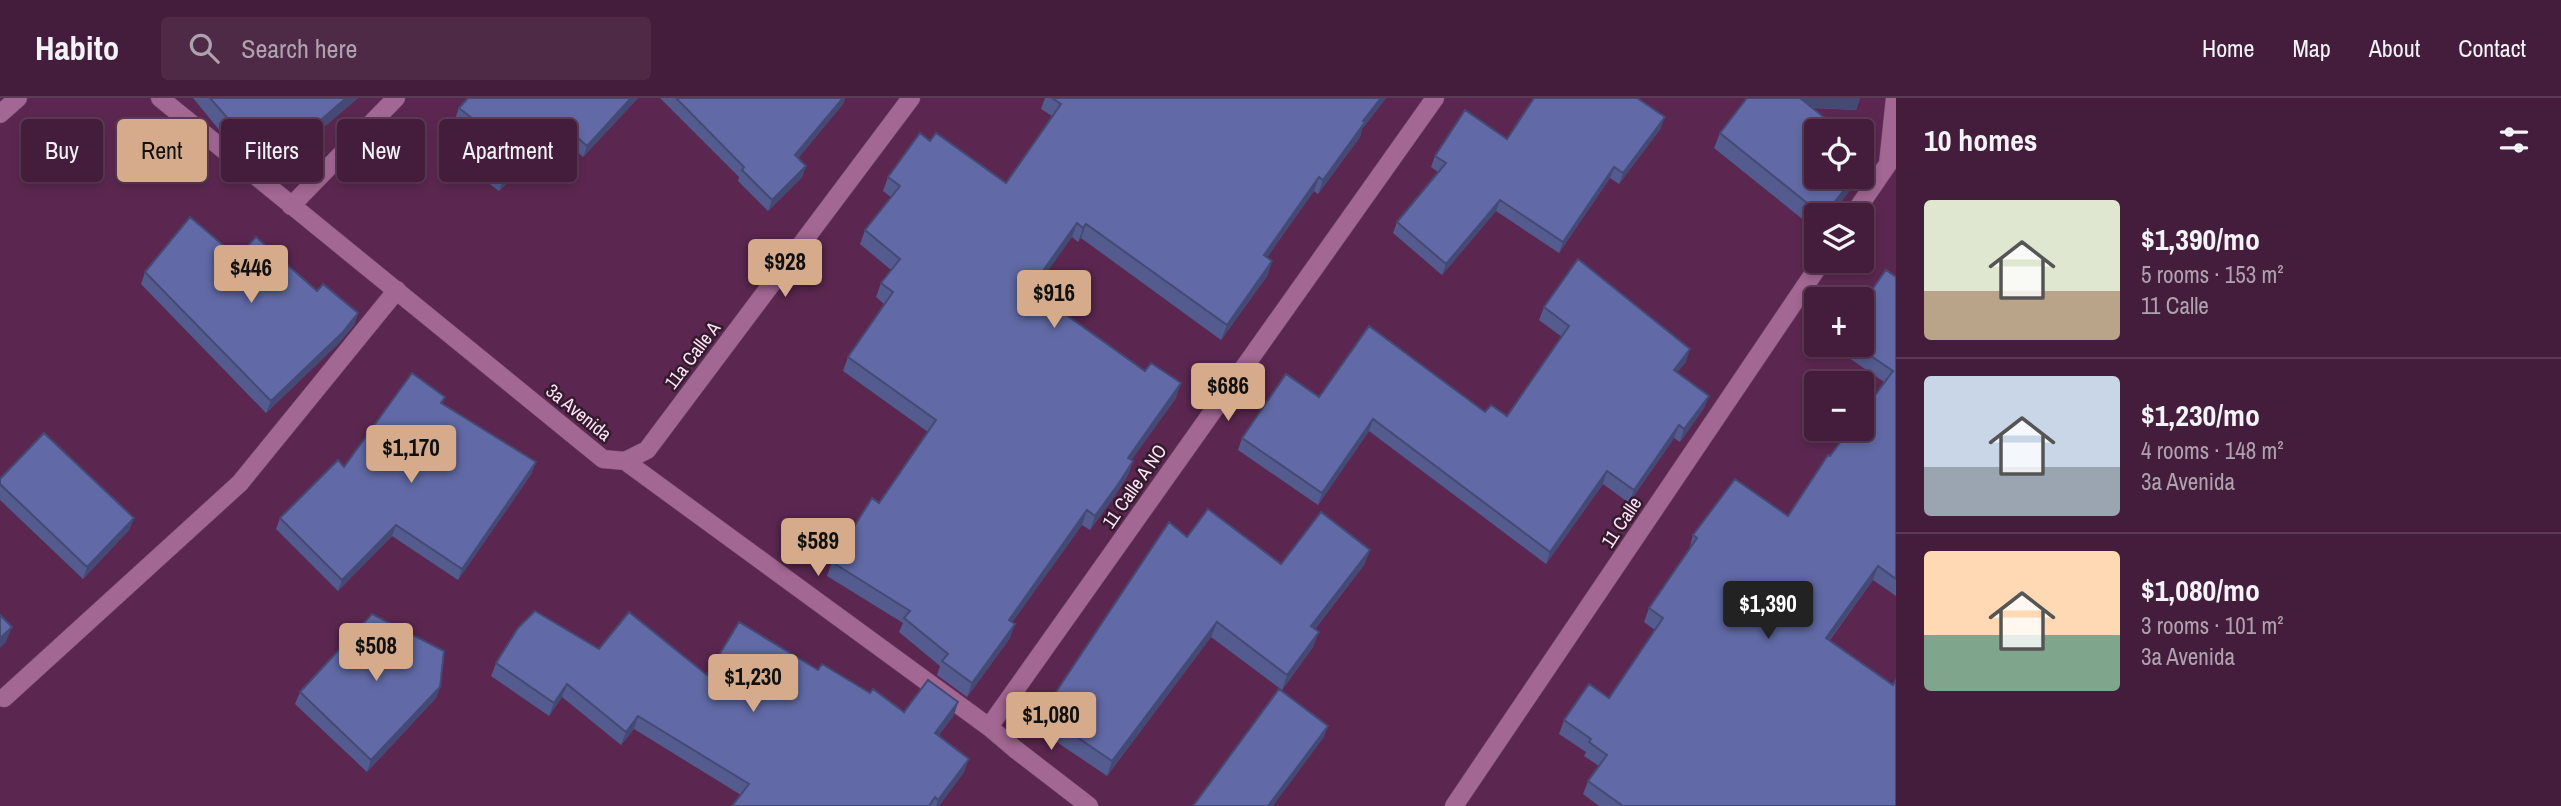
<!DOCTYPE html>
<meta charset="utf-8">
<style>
:root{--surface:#441d3c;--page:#4e2a47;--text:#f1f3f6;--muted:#afa2af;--line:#5c3b56;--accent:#d6ab8b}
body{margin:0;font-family:"Archivo Narrow",sans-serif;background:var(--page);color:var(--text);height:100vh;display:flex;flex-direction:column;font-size:26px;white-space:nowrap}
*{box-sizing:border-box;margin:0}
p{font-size:23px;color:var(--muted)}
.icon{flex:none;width:38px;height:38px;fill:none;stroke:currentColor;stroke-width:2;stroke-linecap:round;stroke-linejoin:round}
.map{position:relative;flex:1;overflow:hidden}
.side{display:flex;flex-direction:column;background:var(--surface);width:665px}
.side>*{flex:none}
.hud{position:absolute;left:21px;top:21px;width:665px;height:63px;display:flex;gap:14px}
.tools{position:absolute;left:1804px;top:21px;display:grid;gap:14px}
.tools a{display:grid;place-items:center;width:70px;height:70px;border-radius:7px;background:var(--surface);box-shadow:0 4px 10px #0003,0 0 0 2px var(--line);font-size:35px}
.price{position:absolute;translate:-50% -60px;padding:0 16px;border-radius:7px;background:var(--accent);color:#111;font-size:23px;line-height:46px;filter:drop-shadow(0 2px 4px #0008)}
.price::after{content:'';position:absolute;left:50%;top:42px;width:21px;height:16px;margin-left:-10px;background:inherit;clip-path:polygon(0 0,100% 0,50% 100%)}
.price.on{background:#222;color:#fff}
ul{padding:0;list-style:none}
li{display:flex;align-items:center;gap:21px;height:175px;padding:0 28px}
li+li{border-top:2px solid var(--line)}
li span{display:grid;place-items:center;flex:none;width:196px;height:140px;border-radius:7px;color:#555}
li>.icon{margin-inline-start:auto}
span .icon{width:84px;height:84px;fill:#fffc;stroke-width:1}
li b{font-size:30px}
h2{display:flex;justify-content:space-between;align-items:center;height:84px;padding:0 28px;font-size:30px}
.pill{padding:0 24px;border-radius:7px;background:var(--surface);box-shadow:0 4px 10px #0003,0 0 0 2px var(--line);font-size:24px;line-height:63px}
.pill.on{background:var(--accent);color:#111}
header{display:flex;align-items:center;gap:42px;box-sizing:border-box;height:98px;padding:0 35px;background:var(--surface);border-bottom:2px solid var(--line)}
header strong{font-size:33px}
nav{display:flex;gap:38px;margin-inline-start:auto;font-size:24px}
.search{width:490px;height:63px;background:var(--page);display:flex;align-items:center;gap:18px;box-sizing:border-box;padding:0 24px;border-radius:7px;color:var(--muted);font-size:26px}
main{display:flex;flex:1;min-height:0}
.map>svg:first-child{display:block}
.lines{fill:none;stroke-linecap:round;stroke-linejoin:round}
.minor-casing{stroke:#74486b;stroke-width:19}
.minor{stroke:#a26793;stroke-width:18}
.wall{fill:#535b8f}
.shaded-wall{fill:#444a74}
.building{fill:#616aa6;stroke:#444a74;stroke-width:2}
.labels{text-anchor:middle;stroke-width:5;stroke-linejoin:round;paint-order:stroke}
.street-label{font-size:19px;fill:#ffe4f7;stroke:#331b2d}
</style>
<header>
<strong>Habito</strong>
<div class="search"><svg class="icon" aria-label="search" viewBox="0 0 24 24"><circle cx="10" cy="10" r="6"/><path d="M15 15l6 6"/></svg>Search here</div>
<nav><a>Home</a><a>Map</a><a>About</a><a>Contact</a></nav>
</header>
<main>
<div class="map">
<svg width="1896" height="708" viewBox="0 0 1896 708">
<rect width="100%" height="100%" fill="#5b2750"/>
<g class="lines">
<g class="minor-casing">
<path id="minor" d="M 160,0 L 603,361 L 625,363 L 989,629 L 1015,651 L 1089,708
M 0,16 L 18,0
M 291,108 L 396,0
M 1853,117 L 1888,66 L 1895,0
M 625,363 L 647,352 L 911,0
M 4,600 L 240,385 L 397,192
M 989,629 L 1435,0
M 1454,708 L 1822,163"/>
</g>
<use href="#minor" class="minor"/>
</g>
<path class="wall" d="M 193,0 L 358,0 L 270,75 L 225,39 Z
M 468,0 L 638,0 L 583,59 L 562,40 L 557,47 L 552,43 L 499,93 L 455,60 L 459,49 L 471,34 L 455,21 L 459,10 Z
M 660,0 L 845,0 L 843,6 L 798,60 L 806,68 L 802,79 L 768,113 L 738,83 L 739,79 Z
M 1045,0 L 1386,0 L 1362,31 L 1360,39 L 1318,96 L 1314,93 L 1267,159 L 1272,163 L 1267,178 L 1221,242 L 1081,140 L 1078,144 L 1072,139 L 1033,193 L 1176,300 L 1131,362 L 1133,363 L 1128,377 L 1114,399 L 1090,432 L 1082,427 L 1012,524 L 1010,540 L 967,599 L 937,577 L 940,568 L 899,534 L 903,525 L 827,478 L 832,464 L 879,405 L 928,334 L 843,273 L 848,259 L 884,206 L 876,199 L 881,185 L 891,172 L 860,146 L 865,132 L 891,99 L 883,93 L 888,79 L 930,43 L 1006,85 L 1052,18 L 1041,11 Z
M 1747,0 L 1860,0 L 1856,12 L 1812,10 L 1861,79 L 1830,117 L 1816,117 L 1816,132 L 1714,50 L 1720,35 Z
M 1661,30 L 1619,86 L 1610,80 L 1559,155 L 1496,113 L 1442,177 L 1393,135 L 1397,124 L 1438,74 L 1431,69 L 1435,58 L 1507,41 Z
M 237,159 L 317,193 L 358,215 L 354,227 L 338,246 L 266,315 L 141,186 L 145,174 Z
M 1896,179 L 1896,498 L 1873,482 L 1830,542 L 1896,708 L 1599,708 L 1583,696 L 1588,683 L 1599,668 L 1584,658 L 1586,654 L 1559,636 L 1564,622 L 1609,600 L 1655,532 L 1644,524 L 1649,510 L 1689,452 L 1693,437 L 1788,418 L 1830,358 L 1884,284 L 1836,251 L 1838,247 L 1862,247 Z
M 1544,209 L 1686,264 L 1677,274 L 1709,298 L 1704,310 L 1680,344 L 1674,340 L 1629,405 L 1603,386 L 1546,466 L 1369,333 L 1318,407 L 1238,352 L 1242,340 L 1319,299 L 1485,314 L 1507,318 L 1562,239 L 1539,222 Z
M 445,299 L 442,306 L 532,375 L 458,482 L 392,438 L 338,493 L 276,431 L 280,420 L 344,369 Z
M 0,381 L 134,420 L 129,432 L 83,481 L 0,402 Z
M 1187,439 L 1281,466 L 1370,452 L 1364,467 L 1315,531 L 1313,549 L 1282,592 L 1211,539 L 1107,678 L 1036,630 L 1042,615 Z
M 599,551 L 707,577 L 818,572 L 870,595 L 904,614 L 958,604 L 954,617 L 939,637 L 964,674 L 939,708 L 732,708 L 741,697 L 634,631 L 621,647 L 562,599 L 549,618 L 491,578 L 496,565 Z
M 440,589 L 436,600 L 367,674 L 295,606 L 300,594 Z"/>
<path class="shaded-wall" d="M 346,0 L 358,0 L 270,75 L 276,61 Z
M 631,0 L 638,0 L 583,59 L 587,48 Z
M 843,0 L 845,0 L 843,6 L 791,69 L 795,57 Z
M 1381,0 L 1386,0 L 1362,31 L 1360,39 L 1318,96 L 1323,82 L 1363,23 Z
M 1789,0 L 1860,0 L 1856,12 L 1786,8 Z
M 1665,19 L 1661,30 L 1619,86 L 1623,75 Z
M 566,29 L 562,40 L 557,47 L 561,36 Z
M 556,31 L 552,43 L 499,93 L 503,82 Z
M 1871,58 L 1866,73 L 1862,78 L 1862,70 Z
M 806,68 L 802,79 L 768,113 L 772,102 Z
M 1614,69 L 1610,80 L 1559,155 L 1563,144 Z
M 1319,79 L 1314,93 L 1259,171 L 1264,157 Z
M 1855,79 L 1861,79 L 1830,117 L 1824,117 Z
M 1500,102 L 1496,113 L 1442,177 L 1446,166 Z
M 1077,125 L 1072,139 L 1025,205 L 1030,191 Z
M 1086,126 L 1081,140 L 1078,144 L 1083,130 Z
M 1272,163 L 1267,178 L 1221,242 L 1227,227 Z
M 358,215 L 354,227 L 338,246 L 266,315 L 271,303 Z
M 1690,251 L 1686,264 L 1669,284 L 1674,272 Z
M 1181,285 L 1176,300 L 1123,374 L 1128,360 Z
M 1709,298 L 1704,310 L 1680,344 L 1684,331 Z
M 1373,321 L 1369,333 L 1318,407 L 1322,395 Z
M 1679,327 L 1674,340 L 1629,405 L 1634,392 Z
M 1133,363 L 1128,377 L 1114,399 L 1090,432 L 1095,418 Z
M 536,364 L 532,375 L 458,482 L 462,471 Z
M 1607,373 L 1603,386 L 1546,466 L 1550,454 Z
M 1087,412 L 1082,427 L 1004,536 L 1009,522 Z
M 134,420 L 129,432 L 83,481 L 87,469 Z
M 396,427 L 392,438 L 338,493 L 342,482 Z
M 1370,452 L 1364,467 L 1305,543 L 1311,528 Z
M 1878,468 L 1873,482 L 1821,553 L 1826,540 Z
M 1217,524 L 1211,539 L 1107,678 L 1112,663 Z
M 1015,526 L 1010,540 L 967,599 L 972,585 Z
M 12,529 L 6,544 L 0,550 L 0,540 Z
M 1319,534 L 1313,549 L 1282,592 L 1287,577 Z
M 567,586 L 562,599 L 549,618 L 554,605 Z
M 440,589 L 436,600 L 367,674 L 371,662 Z
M 958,604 L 954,617 L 931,648 L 935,635 Z
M 638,618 L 634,631 L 621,647 L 626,634 Z
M 1328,628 L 1324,639 L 1273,708 L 1268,708 Z
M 969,661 L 964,674 L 939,708 L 936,708 L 938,702 Z"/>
<path class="building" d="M 210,0 L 346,0 L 276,61 L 231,24 Z
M 468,0 L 631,0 L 587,48 L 566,29 L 561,36 L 556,31 L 503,82 L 459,49 L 478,25 L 459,10 Z
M 676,0 L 843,0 L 795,57 L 806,68 L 772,102 L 742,72 L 744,69 Z
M 1052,0 L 1381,0 L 1363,23 L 1365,24 L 1323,82 L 1319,79 L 1264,157 L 1272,163 L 1227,227 L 1086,126 L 1083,130 L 1077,125 L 1030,191 L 1145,273 L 1151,265 L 1181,285 L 1128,360 L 1133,363 L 1119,385 L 1095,418 L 1087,412 L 1009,522 L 1015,526 L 972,585 L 942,563 L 948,556 L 904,520 L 910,513 L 832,464 L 872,400 L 879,405 L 936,322 L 848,259 L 893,194 L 881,185 L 900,161 L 865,132 L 900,88 L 888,79 L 920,35 L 930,43 L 936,35 L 1006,85 L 1061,6 Z
M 1534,0 L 1637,0 L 1665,19 L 1623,75 L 1614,69 L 1563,144 L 1500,102 L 1446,166 L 1397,124 L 1446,65 L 1435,58 L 1465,12 L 1507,41 Z
M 1747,0 L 1800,0 L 1841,33 L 1816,33 L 1816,79 L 1855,79 L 1824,117 L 1822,117 L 1720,35 Z
M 1862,50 L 1871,58 L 1862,70 Z
M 190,119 L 237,159 L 256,139 L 317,193 L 323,186 L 358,215 L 342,235 L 271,303 L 145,174 Z
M 1578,161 L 1690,251 L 1674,272 L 1709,298 L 1684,331 L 1679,327 L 1634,392 L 1607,373 L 1550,454 L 1373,321 L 1322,395 L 1242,340 L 1286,276 L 1319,299 L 1369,228 L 1485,314 L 1491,307 L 1507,318 L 1569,228 L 1544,209 Z
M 1886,172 L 1896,179 L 1896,481 L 1878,468 L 1826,540 L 1893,587 L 1896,582 L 1896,708 L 1623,708 L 1588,683 L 1607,657 L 1589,644 L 1591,641 L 1564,622 L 1589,586 L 1609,600 L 1663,520 L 1649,510 L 1697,440 L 1693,437 L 1735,381 L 1788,418 L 1828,357 L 1830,358 L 1850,331 L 1862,331 L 1862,315 L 1893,273 L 1855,247 L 1862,247 L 1862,206 Z
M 412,275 L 445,299 L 441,305 L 536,364 L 462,471 L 396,427 L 342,482 L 280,420 L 338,362 L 344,369 Z
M 44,335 L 134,420 L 87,469 L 0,386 L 0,381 Z
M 1208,411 L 1281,466 L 1321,414 L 1370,452 L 1311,528 L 1319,534 L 1287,577 L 1217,524 L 1112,663 L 1042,615 L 1169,424 L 1187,439 Z
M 535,513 L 599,551 L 629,514 L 707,577 L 739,524 L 818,572 L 822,566 L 870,595 L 873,591 L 904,614 L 928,582 L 958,604 L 935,635 L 969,661 L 938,702 L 935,699 L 929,708 L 732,708 L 749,686 L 638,618 L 626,634 L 567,586 L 554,605 L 496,565 L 518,530 Z
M 372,516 L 444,553 L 440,589 L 371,662 L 300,594 Z
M 0,517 L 12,529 L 0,540 Z
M 1279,591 L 1328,628 L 1268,708 L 1193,708 Z"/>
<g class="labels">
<g class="street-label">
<text transform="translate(692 257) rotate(-53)" y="7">11a Calle A</text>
<text transform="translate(579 314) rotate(39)" y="7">3a Avenida</text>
<text transform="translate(1134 388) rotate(-55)" y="7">11 Calle A NO</text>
<text transform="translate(1621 424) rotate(-56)" y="7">11 Calle</text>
</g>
</g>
</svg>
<div class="tools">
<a><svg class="icon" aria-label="locate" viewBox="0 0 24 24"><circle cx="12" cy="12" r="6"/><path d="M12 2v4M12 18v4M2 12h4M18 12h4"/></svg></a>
<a><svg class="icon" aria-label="layers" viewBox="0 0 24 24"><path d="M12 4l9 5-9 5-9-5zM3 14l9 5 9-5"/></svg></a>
<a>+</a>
<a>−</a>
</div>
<b class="price" style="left:785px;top:201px">$928</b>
<b class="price" style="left:251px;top:207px">$446</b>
<b class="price" style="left:1054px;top:232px">$916</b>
<b class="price" style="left:1228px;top:325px">$686</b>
<b class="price" style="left:411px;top:387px">$1,170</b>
<b class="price" style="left:818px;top:480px">$589</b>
<b class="price on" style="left:1768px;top:543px">$1,390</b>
<b class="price" style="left:376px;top:585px">$508</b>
<b class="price" style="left:753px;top:616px">$1,230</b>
<b class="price" style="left:1051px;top:654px">$1,080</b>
<div class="hud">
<a class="pill">Buy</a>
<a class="pill on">Rent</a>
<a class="pill">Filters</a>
<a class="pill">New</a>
<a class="pill">Apartment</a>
</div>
</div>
<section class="side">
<h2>10 homes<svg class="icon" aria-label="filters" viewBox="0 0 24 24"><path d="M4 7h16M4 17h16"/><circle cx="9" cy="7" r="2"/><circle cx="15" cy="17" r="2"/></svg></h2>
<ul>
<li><span style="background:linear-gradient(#dfe7d0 65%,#b9a48a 0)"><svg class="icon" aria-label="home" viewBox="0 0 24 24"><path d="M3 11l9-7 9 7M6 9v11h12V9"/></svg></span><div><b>$1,390/mo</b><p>5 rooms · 153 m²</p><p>11 Calle</p></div></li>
<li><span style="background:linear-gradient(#c9d6e8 65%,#9aa5b1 0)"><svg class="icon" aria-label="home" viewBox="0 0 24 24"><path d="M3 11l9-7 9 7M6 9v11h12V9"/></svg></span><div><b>$1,230/mo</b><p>4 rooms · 148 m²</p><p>3a Avenida</p></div></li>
<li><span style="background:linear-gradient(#ffd9b3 60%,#7fa58c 0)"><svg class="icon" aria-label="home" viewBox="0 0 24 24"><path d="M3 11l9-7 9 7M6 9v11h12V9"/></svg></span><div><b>$1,080/mo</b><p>3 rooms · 101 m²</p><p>3a Avenida</p></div></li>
</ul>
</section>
</main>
